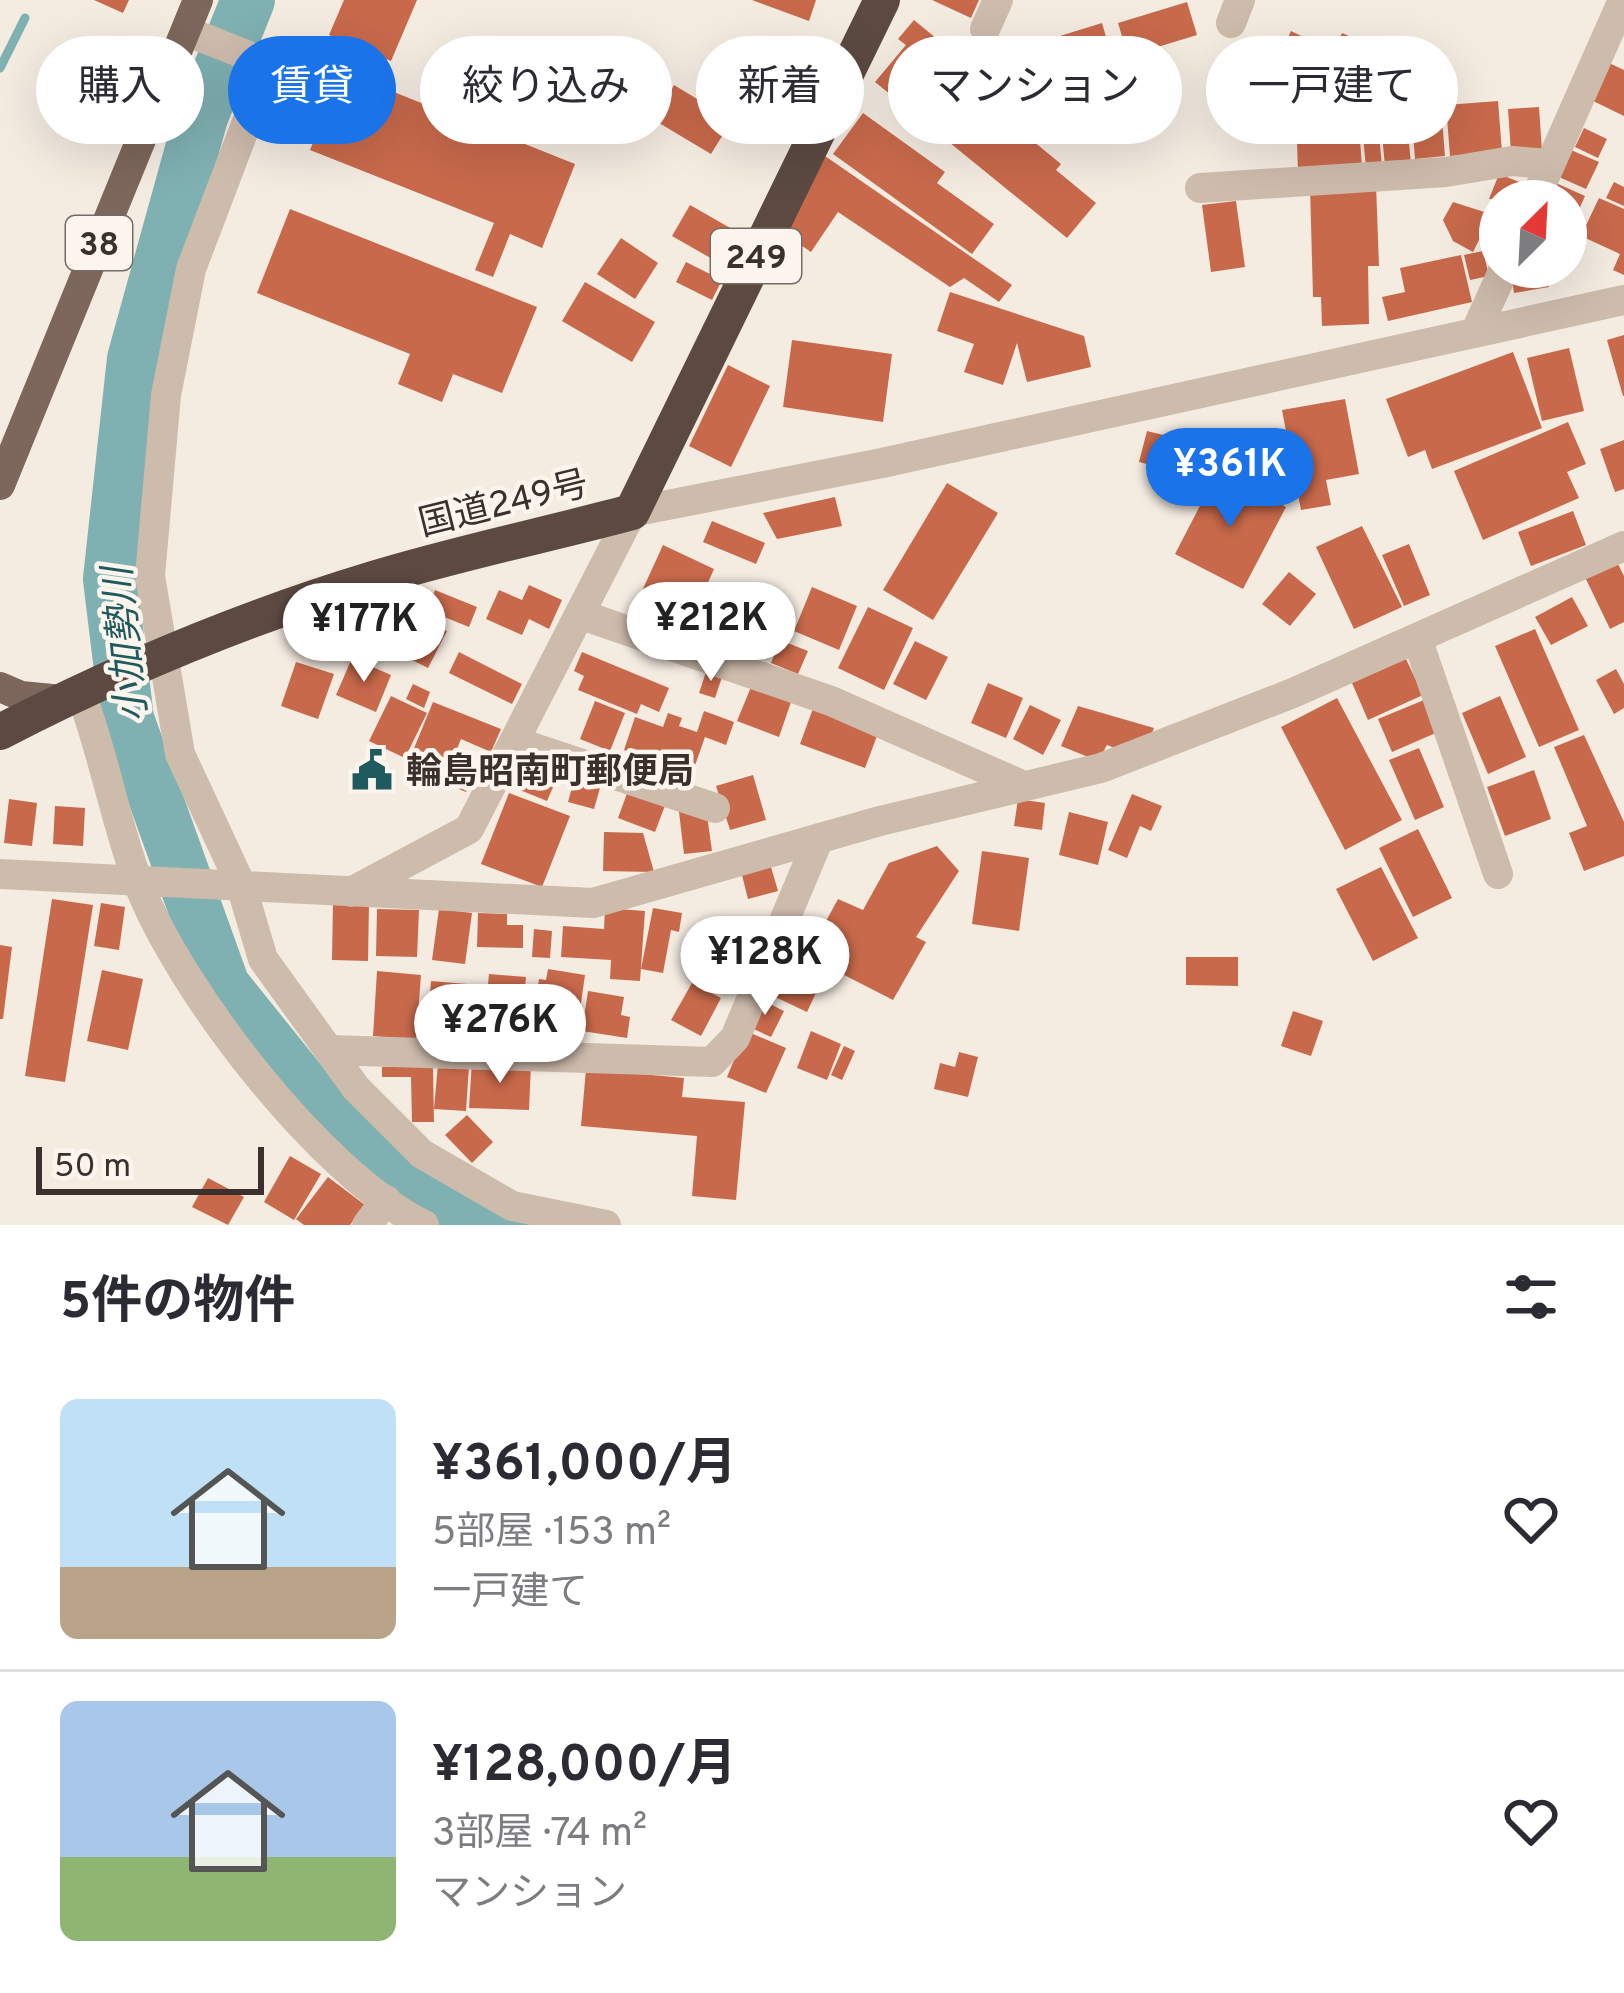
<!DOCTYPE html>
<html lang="ja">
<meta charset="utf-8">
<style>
:root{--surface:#fff;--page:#f2f2f3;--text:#2b2b33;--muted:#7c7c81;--line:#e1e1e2;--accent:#1a73e8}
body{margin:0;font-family:Overpass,"Noto Sans JP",sans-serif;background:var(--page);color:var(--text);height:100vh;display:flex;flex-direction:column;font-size:45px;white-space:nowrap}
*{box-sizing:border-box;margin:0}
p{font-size:39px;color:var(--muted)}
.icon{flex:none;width:66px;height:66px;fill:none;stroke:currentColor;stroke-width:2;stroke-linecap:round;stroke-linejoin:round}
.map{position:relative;height:1225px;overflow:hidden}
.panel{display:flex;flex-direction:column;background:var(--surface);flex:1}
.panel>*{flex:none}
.banner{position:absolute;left:36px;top:36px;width:1554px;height:108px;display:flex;gap:24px}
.needle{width:78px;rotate:24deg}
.controls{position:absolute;left:1479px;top:180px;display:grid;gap:24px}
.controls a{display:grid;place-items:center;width:108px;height:108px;border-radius:50%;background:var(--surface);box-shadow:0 12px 48px #0002;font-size:60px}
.scale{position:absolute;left:36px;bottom:30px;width:228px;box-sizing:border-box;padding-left:12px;border:6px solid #3b302b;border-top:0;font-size:33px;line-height:42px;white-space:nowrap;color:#3b302b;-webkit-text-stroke:9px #fbf5ee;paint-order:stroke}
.price{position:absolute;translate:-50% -102px;padding:0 27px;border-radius:42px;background:#fff;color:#222;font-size:39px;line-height:78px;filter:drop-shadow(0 3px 6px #0008)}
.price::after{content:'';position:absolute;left:50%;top:72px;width:36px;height:27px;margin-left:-18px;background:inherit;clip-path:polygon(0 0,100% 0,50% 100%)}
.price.active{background:var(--accent);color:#fff}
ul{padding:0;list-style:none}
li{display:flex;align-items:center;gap:36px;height:300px;padding:0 60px}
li+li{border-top:3px solid var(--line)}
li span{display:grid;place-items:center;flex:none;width:336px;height:240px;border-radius:18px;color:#555}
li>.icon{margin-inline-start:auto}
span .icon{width:144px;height:144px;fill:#fffc;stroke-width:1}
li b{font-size:51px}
h2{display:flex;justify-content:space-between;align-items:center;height:144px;padding:0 60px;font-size:51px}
.pill{padding:0 42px;border-radius:54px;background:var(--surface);box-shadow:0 12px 48px #0002;font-size:42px;line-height:108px}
.pill.active{background:var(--accent);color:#fff}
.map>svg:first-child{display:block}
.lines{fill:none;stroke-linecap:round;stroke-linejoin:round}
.stream{stroke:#7fb0b2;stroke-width:9}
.river{stroke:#7fb0b2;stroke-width:54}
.building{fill:#c8694b}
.minor{stroke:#cdbbac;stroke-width:30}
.major{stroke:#7d675c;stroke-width:30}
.highway{stroke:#5c4a42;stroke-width:36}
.labels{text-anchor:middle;stroke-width:9;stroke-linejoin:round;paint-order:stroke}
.shield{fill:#fbf5ee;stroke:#756b66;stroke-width:3}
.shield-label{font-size:33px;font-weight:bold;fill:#3b302b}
.street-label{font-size:36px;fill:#3b302b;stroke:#fbf5ee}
.poi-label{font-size:36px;font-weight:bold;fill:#3b302b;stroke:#fbf5ee;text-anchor:start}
.water-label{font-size:39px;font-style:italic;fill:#1f5a5e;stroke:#fbf5ee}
</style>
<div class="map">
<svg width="1624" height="1225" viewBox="0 0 1624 1225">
<rect width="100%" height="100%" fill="#f4ebe1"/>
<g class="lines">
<path class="stream" d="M 0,68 L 25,18"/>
<path class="river" d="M 248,0 L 201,117 L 134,359 L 110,579 L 127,719 L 223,986 L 338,1129 L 403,1181 L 507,1225"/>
</g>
<path class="building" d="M 94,0 L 129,0 L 123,13 Z
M 344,0 L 417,0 L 391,61 L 329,35 Z
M 752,0 L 816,0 L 809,21 Z
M 932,0 L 979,0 L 971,18 Z
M 1187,2 L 1197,35 L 1128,56 L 1118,23 Z
M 914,20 L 982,76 L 971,90 L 1061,164 L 1056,170 L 1096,203 L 1067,238 L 875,82 L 906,45 L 898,39 Z
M 1102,23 L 1112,58 L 1045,79 L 1034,44 Z
M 1291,31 L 1314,42 L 1304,63 L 1281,52 Z
M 1342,33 L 1365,43 L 1336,107 L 1312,96 Z
M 748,50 L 818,86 L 789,142 L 719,106 Z
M 1274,59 L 1310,74 L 1298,104 L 1262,89 Z
M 79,63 L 104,75 L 86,112 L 61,101 Z
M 1609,63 L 1624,70 L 1624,116 L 1591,100 Z
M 341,71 L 575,164 L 542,248 L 510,234 L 493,277 L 475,270 L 494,223 L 310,150 Z
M 674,85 L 732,120 L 711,154 L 654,120 Z
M 1498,101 L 1502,152 L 1450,156 L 1446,105 Z
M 1441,106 L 1445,156 L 1415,159 L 1412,121 L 1422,120 L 1421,108 Z
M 1539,107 L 1542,151 L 1511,153 L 1508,109 Z
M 863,113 L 945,172 L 937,183 L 994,224 L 972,254 L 833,154 Z
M 1407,121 L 1411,164 L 1385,166 L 1381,124 Z
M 1378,124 L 1382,166 L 1366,168 L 1362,126 Z
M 1359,126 L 1362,167 L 1298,172 L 1297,143 Z
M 1584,128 L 1607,139 L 1598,158 L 1575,147 Z
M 1571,150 L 1599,162 L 1586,189 L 1559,177 Z
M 825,156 L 1012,285 L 999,302 L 964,278 L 950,287 L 838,212 L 811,252 L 780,231 Z
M 1499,174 L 1522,183 L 1515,201 L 1489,199 Z
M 1614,182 L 1624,187 L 1624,206 L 1606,198 Z
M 1556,183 L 1585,196 L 1571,228 L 1566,226 L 1566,201 L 1547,201 Z
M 1376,184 L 1379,266 L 1368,266 L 1369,324 L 1322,326 L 1321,297 L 1313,297 L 1310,186 Z
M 1599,198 L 1624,209 L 1624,275 L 1613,270 L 1620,254 L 1581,236 Z
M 1236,201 L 1245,267 L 1211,272 L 1202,205 Z
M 1453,202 L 1500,217 L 1489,242 L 1480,238 L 1473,252 L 1453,241 L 1443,220 Z
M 690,205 L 739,233 L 721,264 L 672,236 Z
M 290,209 L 537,307 L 502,393 L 453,374 L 442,402 L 398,384 L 410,354 L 257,293 Z
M 621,238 L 658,263 L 635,299 L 597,274 Z
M 1483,251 L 1489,276 L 1470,280 L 1464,255 Z
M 1461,255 L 1472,302 L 1388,321 L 1382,297 L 1405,292 L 1400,268 Z
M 686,262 L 722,280 L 712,300 L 676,282 Z
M 1510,267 L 1545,267 L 1549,287 L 1514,293 Z
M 585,282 L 655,322 L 632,362 L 562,321 Z
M 950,292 L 1084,336 L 1091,367 L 1027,382 L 1017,343 L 1003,385 L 964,372 L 974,344 L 937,331 Z
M 1624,335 L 1624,396 L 1623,396 L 1607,340 Z
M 792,340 L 892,354 L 883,422 L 783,407 Z
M 1569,348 L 1584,411 L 1542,421 L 1527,358 Z
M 1513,352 L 1542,428 L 1432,469 L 1425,450 L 1408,457 L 1386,399 Z
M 728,365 L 770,386 L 731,467 L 689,446 Z
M 1345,399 L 1359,474 L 1326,480 L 1331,505 L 1301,510 L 1282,410 Z
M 1568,422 L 1586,464 L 1567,472 L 1579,498 L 1483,540 L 1454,471 Z
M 1147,431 L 1180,439 L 1172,471 L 1139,462 Z
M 1624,440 L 1624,489 L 1615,492 L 1600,449 Z
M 1218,471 L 1286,507 L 1243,589 L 1175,554 Z
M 947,483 L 998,513 L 933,620 L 883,590 Z
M 835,497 L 842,526 L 777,539 L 763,513 Z
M 1573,511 L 1586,545 L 1531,566 L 1518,532 Z
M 712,521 L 765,543 L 756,564 L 703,542 Z
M 1362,526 L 1402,607 L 1354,629 L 1316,547 Z
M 1409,544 L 1430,595 L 1404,606 L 1382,555 Z
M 663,545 L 714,569 L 683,639 L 631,615 Z
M 1617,562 L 1624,576 L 1624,622 L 1610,629 L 1585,577 Z
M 1289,572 L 1316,594 L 1290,626 L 1262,604 Z
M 529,585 L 562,600 L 549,629 L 529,619 L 522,635 L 486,619 L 499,590 L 522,600 Z
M 812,587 L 857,606 L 839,650 L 794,631 Z
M 435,590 L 477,607 L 469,627 L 427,610 Z
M 1572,597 L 1588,626 L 1551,645 L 1535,617 Z
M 868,607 L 913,628 L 884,690 L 838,668 Z
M 418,608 L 436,617 L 433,624 L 447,631 L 428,668 L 396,652 Z
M 1535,629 L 1579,730 L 1539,747 L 1495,646 Z
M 780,640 L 808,651 L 798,674 L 771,663 Z
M 915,641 L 948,657 L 926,700 L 893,684 Z
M 459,652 L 522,684 L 512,704 L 449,673 Z
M 582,652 L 669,688 L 659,712 L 641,704 L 637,714 L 578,690 L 584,676 L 574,671 Z
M 352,658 L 391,675 L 376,712 L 336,695 Z
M 1406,659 L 1423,695 L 1368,720 L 1352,683 Z
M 296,662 L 334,674 L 318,719 L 281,706 Z
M 707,669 L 723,674 L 715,698 L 699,693 Z
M 1616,669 L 1624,684 L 1624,708 L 1614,714 L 1596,680 Z
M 988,683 L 1023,698 L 1006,738 L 971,723 Z
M 413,684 L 430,692 L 424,708 L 406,699 Z
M 751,687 L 791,702 L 779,737 L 737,721 Z
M 391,696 L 427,713 L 405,758 L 369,741 Z
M 1500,696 L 1526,757 L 1488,774 L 1462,713 Z
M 1337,698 L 1402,820 L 1345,850 L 1281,727 Z
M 1424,700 L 1438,732 L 1392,752 L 1378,719 Z
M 595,701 L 625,713 L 610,751 L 580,739 Z
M 433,702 L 501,729 L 491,752 L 461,739 L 445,778 L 408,763 Z
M 815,703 L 880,728 L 865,768 L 800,744 Z
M 1030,705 L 1061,720 L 1043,755 L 1013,739 Z
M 1078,706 L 1154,728 L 1148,743 L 1132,755 L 1107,745 L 1098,761 L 1061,746 Z
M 704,711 L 734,722 L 726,745 L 705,737 L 692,774 L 624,750 L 635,717 L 663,727 L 668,713 L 682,718 L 679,726 L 697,732 Z
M 1584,735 L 1624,822 L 1624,856 L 1584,871 L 1569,833 L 1587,826 L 1554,747 Z
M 1419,748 L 1444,807 L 1415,820 L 1389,760 Z
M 528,758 L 560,771 L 547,801 L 515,788 Z
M 455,766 L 474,774 L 466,792 L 447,784 Z
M 1534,770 L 1551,819 L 1505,836 L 1487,787 Z
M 576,773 L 602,781 L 594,809 L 568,802 Z
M 753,775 L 766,820 L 730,830 L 716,786 Z
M 629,788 L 666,803 L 655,832 L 618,818 Z
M 509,793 L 570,816 L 542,887 L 481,864 Z
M 1132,794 L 1162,806 L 1151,831 L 1140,826 L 1127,858 L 1108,850 Z
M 9,799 L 37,803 L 32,846 L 4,843 Z
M 1018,799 L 1045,803 L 1042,830 L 1014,826 Z
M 55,806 L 85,808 L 83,846 L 53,844 Z
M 706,808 L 712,851 L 684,854 L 679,812 Z
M 1069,812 L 1108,822 L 1098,865 L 1059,855 Z
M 1418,829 L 1452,898 L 1413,917 L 1379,848 Z
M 604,832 L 643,833 L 654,872 L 603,871 Z
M 937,846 L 959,871 L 916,937 L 926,942 L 893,1000 L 807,956 L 838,899 L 863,910 L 889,863 Z
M 982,851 L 1029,858 L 1019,931 L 972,924 Z
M 771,867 L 778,891 L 748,899 L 742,875 Z
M 1381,867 L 1418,938 L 1373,961 L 1336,889 Z
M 52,899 L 93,905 L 65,1082 L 25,1076 Z
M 101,903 L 125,907 L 119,950 L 94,946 Z
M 333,903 L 369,904 L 368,961 L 332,960 Z
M 605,908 L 645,911 L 640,981 L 610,979 L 611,960 L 561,957 L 563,926 L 604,929 Z
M 653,908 L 682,913 L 679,932 L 671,930 L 663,973 L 641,969 Z
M 377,909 L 419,910 L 417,957 L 376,956 Z
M 439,909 L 472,913 L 465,964 L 432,960 Z
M 478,913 L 507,914 L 507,925 L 523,925 L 523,948 L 477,947 Z
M 534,929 L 552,931 L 550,958 L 532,957 Z
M 0,945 L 12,947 L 3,1019 L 0,1019 Z
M 699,945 L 743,957 L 735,990 L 690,978 Z
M 1186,957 L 1238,957 L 1238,986 L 1186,985 Z
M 788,960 L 823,978 L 807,1012 L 771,995 Z
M 548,969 L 585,975 L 578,1024 L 533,1018 L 539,979 L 546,980 Z
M 102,970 L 143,979 L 128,1050 L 87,1041 Z
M 377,971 L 421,975 L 416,1040 L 373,1036 Z
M 489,974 L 526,977 L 522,1019 L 485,1015 Z
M 431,981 L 479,985 L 475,1034 L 427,1030 Z
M 692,983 L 721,998 L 701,1036 L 671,1020 Z
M 588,991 L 624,997 L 621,1015 L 630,1017 L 627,1038 L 582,1031 Z
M 760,999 L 784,1011 L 771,1037 L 747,1026 Z
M 1293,1011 L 1323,1021 L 1311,1056 L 1281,1046 Z
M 746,1031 L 786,1048 L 766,1093 L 727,1077 Z
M 811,1031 L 841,1044 L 827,1080 L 797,1068 Z
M 844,1046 L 855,1051 L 842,1080 L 831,1075 Z
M 959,1052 L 978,1057 L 968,1097 L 934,1089 L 940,1063 L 955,1067 Z
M 472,1061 L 531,1064 L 529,1110 L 469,1108 Z
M 438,1064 L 469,1066 L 466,1111 L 434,1109 Z
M 382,1067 L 433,1067 L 434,1122 L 412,1122 L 411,1077 L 382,1077 Z
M 586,1069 L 684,1078 L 682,1097 L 745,1102 L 736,1200 L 692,1196 L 697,1136 L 581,1126 Z
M 467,1115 L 493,1142 L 472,1163 L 445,1135 Z
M 290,1156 L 321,1174 L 294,1220 L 264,1202 Z
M 328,1177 L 365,1205 L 350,1225 L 304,1225 L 296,1219 Z
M 208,1178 L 244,1197 L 228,1225 L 192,1207 Z"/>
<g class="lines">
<path class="minor" d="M 1231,23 L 1240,0
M 985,29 L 998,0
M 186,31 L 269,64 L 191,269 L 166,395 L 150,576 L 180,754 L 241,885 L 263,959 L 356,1088 L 422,1154 L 512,1206 L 606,1225
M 1200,188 L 1446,172 L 1512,161 L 1550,164
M 1534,201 L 1623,0
M 1475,333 L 1505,267
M 582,615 L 831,701 L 1024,786
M 1417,638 L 1498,874
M 80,691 C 104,754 115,822 139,885 C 181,992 320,1173 424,1225
M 516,742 L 715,808
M 0,874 L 593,903 L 880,821 L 1101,768 L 1293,693 L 1624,546
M 351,892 L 469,829 L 632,512 L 882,463 L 1624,300
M 329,1050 L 712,1062 L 735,1038 L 819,838
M 367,1225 L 386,1200"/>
<path class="major" d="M 0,485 L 198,0
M 0,687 L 21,696 L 62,700"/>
<path class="highway" d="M 0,732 C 120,670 244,618 373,579 C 458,553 546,535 632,512 L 882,0"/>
</g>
<defs>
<g id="civic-bare" transform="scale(3.24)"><path d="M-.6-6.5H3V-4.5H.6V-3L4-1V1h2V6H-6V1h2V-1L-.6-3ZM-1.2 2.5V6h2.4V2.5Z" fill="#1f5a5e" stroke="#fbf5ee" stroke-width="2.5" paint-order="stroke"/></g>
</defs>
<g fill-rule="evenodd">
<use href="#civic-bare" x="372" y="770"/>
</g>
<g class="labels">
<g class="shield">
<rect x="66" y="216" width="66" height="54" rx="9"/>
<rect x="711" y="229" width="90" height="54" rx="9"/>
</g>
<g class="shield-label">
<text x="99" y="255">38</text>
<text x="756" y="268">249</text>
</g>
<g class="street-label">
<text transform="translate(503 502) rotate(-14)" y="13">国道249号</text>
</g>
<g class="poi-label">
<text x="406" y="783">輪島昭南町郵便局</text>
</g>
<g class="water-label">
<text transform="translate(124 645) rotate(-96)" y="14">小加勢川</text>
</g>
</g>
</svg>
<div class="controls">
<a><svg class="needle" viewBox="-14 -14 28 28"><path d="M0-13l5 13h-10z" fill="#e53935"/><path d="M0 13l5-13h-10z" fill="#7c7c81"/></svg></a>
</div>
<div class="scale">50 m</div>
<b class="price active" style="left:1230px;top:530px">¥361K</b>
<b class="price" style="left:711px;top:684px">¥212K</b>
<b class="price" style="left:364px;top:685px">¥177K</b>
<b class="price" style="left:765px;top:1018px">¥128K</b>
<b class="price" style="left:500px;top:1086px">¥276K</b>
<div class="banner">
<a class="pill">購入</a>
<a class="pill active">賃貸</a>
<a class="pill">絞り込み</a>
<a class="pill">新着</a>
<a class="pill">マンション</a>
<a class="pill">一戸建て</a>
</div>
</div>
<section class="panel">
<h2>5件の物件<svg class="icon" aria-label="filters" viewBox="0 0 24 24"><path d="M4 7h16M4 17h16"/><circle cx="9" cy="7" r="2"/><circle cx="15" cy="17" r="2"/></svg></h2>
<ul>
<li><span style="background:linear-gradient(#bfe0f5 70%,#b9a48a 0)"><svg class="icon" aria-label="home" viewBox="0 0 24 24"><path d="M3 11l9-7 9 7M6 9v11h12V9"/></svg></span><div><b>¥361,000/月</b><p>5部屋 · 153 m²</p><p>一戸建て</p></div><svg class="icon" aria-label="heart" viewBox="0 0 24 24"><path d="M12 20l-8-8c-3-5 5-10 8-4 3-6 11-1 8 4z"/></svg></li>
<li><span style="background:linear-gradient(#a9c7e8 65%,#8fb573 0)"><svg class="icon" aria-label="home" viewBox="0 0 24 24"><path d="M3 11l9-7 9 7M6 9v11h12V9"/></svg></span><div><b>¥128,000/月</b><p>3部屋 · 74 m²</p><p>マンション</p></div><svg class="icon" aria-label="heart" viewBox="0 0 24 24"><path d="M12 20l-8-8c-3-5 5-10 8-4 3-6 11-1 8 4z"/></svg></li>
</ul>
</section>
